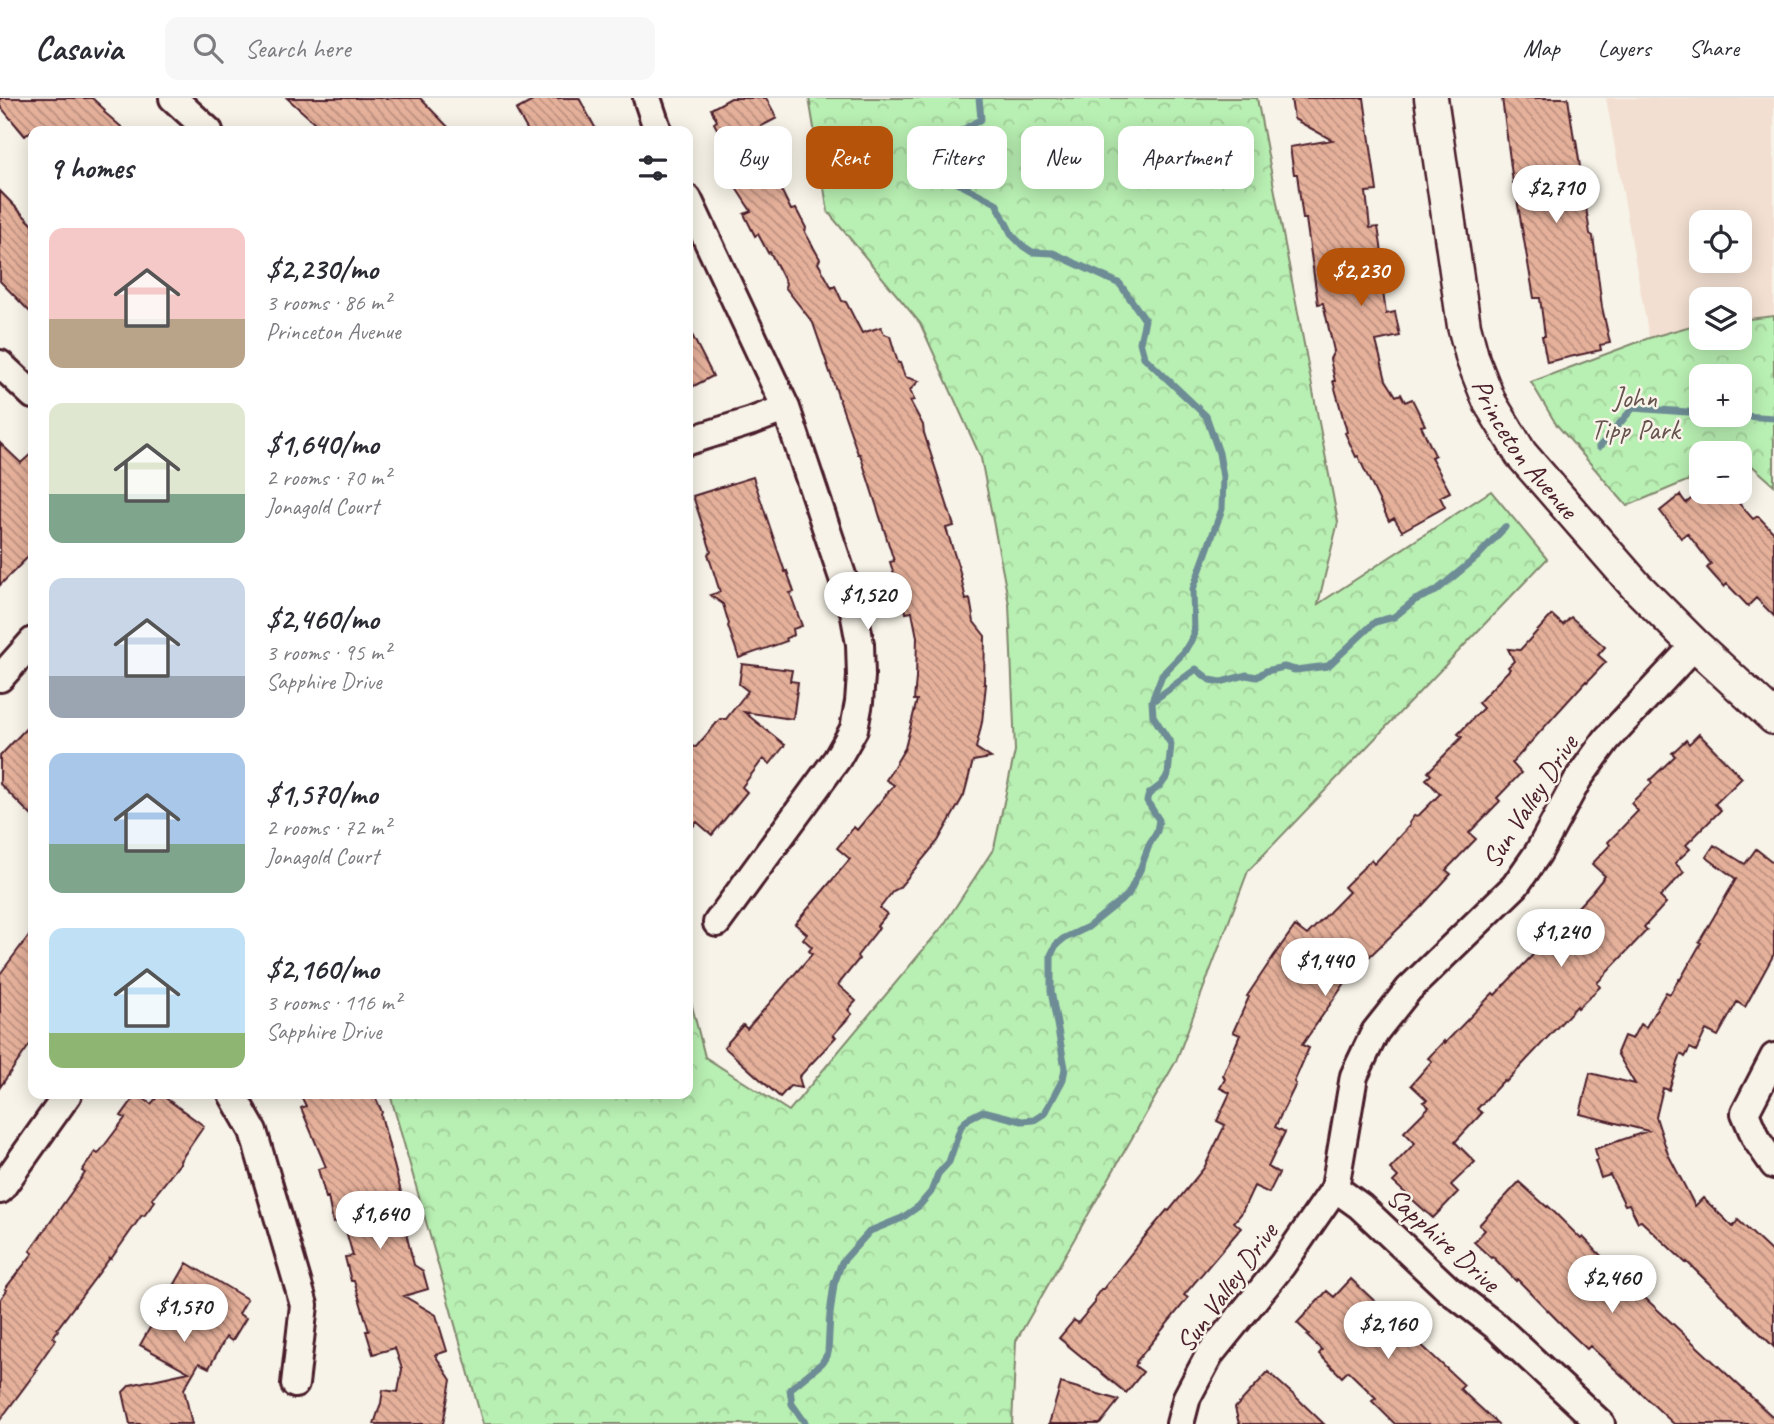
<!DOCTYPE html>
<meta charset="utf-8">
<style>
:root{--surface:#fff;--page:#f7f7f7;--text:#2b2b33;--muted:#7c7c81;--line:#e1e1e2;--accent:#b45309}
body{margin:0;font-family:Caveat,sans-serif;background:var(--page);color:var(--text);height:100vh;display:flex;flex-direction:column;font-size:26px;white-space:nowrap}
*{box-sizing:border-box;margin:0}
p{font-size:23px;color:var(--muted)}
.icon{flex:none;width:38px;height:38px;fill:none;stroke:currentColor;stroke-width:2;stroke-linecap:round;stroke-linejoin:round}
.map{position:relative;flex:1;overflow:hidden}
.details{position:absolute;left:28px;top:28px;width:665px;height:973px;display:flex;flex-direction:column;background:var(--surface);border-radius:14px;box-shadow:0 4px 18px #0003}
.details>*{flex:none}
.hud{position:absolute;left:714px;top:28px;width:665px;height:63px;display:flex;gap:14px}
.controls{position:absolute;left:1689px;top:112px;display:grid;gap:14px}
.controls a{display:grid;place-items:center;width:63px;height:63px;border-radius:14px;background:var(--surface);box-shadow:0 4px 18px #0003;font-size:35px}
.price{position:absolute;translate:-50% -60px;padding:0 16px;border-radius:24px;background:#fff;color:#222;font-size:23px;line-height:46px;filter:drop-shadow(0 2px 4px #0008)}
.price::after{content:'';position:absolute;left:50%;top:42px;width:21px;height:16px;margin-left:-10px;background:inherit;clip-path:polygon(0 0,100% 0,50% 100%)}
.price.on{background:var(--accent);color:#fff}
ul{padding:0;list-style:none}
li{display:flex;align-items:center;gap:21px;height:175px;padding:0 21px}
li span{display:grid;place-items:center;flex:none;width:196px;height:140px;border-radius:14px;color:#555}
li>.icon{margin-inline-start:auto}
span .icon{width:84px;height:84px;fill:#fffc;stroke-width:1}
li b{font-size:30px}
h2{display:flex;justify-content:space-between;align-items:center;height:84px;padding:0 21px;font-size:30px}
.tag{padding:0 24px;border-radius:14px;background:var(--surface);box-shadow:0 4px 18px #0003;font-size:24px;line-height:63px}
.tag.on{background:var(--accent);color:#fff}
header{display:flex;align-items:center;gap:42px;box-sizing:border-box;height:98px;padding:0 35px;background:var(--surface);border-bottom:2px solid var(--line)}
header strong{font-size:33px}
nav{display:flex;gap:38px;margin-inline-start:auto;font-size:24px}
.search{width:490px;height:63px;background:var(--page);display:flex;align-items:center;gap:18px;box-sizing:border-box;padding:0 24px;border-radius:14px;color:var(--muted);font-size:26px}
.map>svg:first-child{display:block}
.built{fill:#f2dfd1;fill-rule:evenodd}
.park{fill:url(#park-crowns);stroke:#81876e;stroke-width:2;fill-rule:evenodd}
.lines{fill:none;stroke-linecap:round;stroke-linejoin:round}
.stream{stroke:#6d8c95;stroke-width:7}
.building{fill:url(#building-back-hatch);stroke:#4a1f2b;stroke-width:2}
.minor-casing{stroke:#4a1f2b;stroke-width:32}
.tertiary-casing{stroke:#4a1f2b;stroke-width:37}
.minor{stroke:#f7f3e8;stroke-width:26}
.tertiary{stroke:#f7f3e8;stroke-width:32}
.labels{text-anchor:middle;stroke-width:5;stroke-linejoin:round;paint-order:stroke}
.park-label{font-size:28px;fill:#66534d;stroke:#f7f3e8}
.street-label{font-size:28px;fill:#4a1f2b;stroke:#f7f3e8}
</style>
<header>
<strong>Casavia</strong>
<div class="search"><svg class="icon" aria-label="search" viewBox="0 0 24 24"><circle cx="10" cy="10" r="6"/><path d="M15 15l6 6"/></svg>Search here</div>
<nav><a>Map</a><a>Layers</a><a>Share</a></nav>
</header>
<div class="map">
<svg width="1774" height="1326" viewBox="0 0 1774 1326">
<defs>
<pattern id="park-crowns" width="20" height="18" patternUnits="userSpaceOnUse" patternTransform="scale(1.75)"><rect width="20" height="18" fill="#b8efb2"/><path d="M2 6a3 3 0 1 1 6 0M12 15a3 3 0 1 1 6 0" fill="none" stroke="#a0cc99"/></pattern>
<pattern id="building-back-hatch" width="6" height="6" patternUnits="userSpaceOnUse" patternTransform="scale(1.75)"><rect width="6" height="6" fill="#e6b19b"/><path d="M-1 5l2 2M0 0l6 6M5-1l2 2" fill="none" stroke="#bc8f7f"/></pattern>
</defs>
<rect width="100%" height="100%" fill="#f7f3e8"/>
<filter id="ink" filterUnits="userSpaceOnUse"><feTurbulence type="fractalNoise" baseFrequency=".0143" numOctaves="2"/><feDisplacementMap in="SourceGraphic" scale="14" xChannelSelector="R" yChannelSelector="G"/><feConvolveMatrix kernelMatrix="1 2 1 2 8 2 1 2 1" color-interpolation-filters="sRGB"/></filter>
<g filter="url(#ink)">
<path class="built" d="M 1606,0 L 1774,0 L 1774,218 L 1740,222 L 1740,201 L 1701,201 L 1701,226 L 1649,240 ZM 1701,124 L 1740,124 L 1740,163 L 1701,163 Z"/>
<path class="park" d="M 809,0 L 1257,0 L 1338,424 L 1318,506 L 1491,393 L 1547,461 L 1248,773 L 1176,963 L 1016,1243 L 1012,1326 L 483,1326 L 390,996 L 688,996 L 688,898 L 690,900 L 705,959 L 789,1013 L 943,828 L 994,750 L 1015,653 L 1009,506 L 981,360 L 920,225 L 828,114 Z
M 1774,218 L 1774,387 L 1742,359 L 1740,360 L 1740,355 L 1701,355 L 1701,377 L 1627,408 L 1556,326 L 1531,284 L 1649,240 L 1698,226 L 1701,226 L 1701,240 L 1740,240 L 1740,222 ZM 1701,278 L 1740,278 L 1740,317 L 1701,317 Z"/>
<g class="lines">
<path class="stream" d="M 1729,317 L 1774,320
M 1599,349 L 1633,310 L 1701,315
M 1153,603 L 1196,571 L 1210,582 L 1221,584 L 1246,577 L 1257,579 L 1266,573 L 1284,569 L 1295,572 L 1328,568 L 1375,524 L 1394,519 L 1415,502 L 1436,493 L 1477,459 L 1505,429
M 806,1326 L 792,1306 L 790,1291 L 822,1265 L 828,1255 L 830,1216 L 834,1186 L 842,1164 L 870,1133 L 902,1120 L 919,1108 L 931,1094 L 938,1076 L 949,1064 L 961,1028 L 969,1020 L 983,1013 L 1022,1023 L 1034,1022 L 1045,1015 L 1063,981 L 1065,970 L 1051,893 L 1051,857 L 1056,847 L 1063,841 L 1088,829 L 1128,797 L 1140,772 L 1149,747 L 1157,733 L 1159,722 L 1147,703 L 1149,696 L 1161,687 L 1168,677 L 1171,646 L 1153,618 L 1152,603 L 1162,577 L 1184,554 L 1194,537 L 1193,491 L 1222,411 L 1223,379 L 1219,355 L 1206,318 L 1144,259 L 1140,244 L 1145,222 L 1120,186 L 1053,155 L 1032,154 L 1023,148 L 1012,137 L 996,105 L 936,74 L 915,50 L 914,42 L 919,37 L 958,35 L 981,21 L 979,0"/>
</g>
<path class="building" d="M 0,0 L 92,0 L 105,12 L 104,14 L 126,33 L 31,33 L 25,38 L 0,8 Z
M 287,0 L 420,0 L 452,33 L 324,33 Z
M 538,0 L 579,0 L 597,33 L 528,33 L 516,12 Z
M 731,0 L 766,0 L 777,20 L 754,32 L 771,62 L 768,65 L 791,112 L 796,111 L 806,130 L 805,134 L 820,161 L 818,165 L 832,190 L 835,188 L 842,203 L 846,204 L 862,235 L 881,229 L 884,236 L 890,238 L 898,265 L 900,265 L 905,279 L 919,283 L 910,292 L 914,302 L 910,303 L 923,327 L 924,335 L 954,428 L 946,430 L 960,474 L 966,502 L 970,501 L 974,524 L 985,538 L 984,586 L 986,586 L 982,624 L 976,650 L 991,660 L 973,663 L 964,697 L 938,743 L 899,790 L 893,793 L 880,810 L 887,816 L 877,828 L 879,830 L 857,858 L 859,861 L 838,887 L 856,903 L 848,912 L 852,916 L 833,937 L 836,939 L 799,979 L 802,990 L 790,988 L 780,999 L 724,949 L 743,927 L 747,931 L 812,856 L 809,853 L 812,849 L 803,841 L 807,836 L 795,826 L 850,761 L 837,750 L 854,729 L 857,732 L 894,687 L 886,682 L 905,650 L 917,602 L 914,602 L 916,580 L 917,539 L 912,514 L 906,515 L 901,488 L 898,489 L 890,464 L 894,463 L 860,356 L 858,356 L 813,225 L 785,189 L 786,185 L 770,154 L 768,155 L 758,136 L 755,138 L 744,116 L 751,113 L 736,90 L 736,87 L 732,79 L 735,78 L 723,56 L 729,53 L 714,25 L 717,23 L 711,11 Z
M 1291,0 L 1364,0 L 1377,93 L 1366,94 L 1370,130 L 1378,129 L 1382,154 L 1387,154 L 1390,178 L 1381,179 L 1386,216 L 1395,214 L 1400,238 L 1376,243 L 1386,282 L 1396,298 L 1401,296 L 1405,304 L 1412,301 L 1425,327 L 1421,328 L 1435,357 L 1431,359 L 1450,394 L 1440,399 L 1445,409 L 1402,433 L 1394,420 L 1389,423 L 1358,358 L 1356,359 L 1345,335 L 1347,334 L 1333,283 L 1335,283 L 1330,261 L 1334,253 L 1323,205 L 1318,206 L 1306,121 L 1303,121 L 1297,76 L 1294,76 L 1290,49 L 1332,42 L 1294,21 Z
M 1502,0 L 1568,0 L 1574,41 L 1576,42 L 1590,136 L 1593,138 L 1602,209 L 1610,245 L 1600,247 L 1601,252 L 1547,264 L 1542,238 L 1545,238 L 1540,200 L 1534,200 L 1514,84 L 1513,85 Z
M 0,93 L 33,127 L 33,217 L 0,183 Z
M 688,229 L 713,278 L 688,291 Z
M 0,345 L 21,365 L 33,354 L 33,454 L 0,487 Z
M 753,379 L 785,474 L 787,473 L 794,494 L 790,495 L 802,528 L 793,531 L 794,537 L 786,540 L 787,543 L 739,560 L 728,528 L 729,526 L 723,506 L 710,497 L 720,494 L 708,456 L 711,453 L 693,398 Z
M 1700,394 L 1738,394 L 1736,402 L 1753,421 L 1758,418 L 1774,435 L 1774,518 L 1756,500 L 1748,508 L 1727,486 L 1724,489 L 1707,470 L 1711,466 L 1687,435 L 1681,440 L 1660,413 L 1680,397 L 1686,405 Z
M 1552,517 L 1563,527 L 1571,519 L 1605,549 L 1598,557 L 1606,564 L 1587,584 L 1586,583 L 1512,665 L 1521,675 L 1497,700 L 1500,703 L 1469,735 L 1476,741 L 1446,772 L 1451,776 L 1422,808 L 1369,859 L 1365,856 L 1302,947 L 1309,950 L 1294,984 L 1296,986 L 1275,1029 L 1285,1034 L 1268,1069 L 1279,1075 L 1269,1095 L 1254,1088 L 1241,1116 L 1234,1124 L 1241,1130 L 1184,1197 L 1188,1200 L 1136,1264 L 1137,1265 L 1135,1268 L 1143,1274 L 1126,1295 L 1059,1240 L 1074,1222 L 1078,1225 L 1095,1205 L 1095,1199 L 1101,1191 L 1103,1191 L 1142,1142 L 1167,1112 L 1169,1113 L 1204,1070 L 1225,1027 L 1217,1023 L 1230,995 L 1220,990 L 1225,981 L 1223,977 L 1240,937 L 1233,934 L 1249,899 L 1247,898 L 1273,859 L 1295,828 L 1307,837 L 1349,794 L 1344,789 L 1371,762 L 1374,766 L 1410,727 L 1409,725 L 1414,718 L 1419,717 L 1440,696 L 1426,681 L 1431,677 L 1428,674 L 1462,639 L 1458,636 L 1483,610 L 1478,605 L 1510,571 L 1508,569 L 1514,563 L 1508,551 L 1520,552 Z
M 742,566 L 792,572 L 790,583 L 798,584 L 793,621 L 744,614 L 785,647 L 770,666 L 763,661 L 742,689 L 747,694 L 712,737 L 697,724 L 688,734 L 688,648 L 696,649 L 720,621 L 726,621 L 748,593 L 739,586 Z
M 33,623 L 33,719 L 0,686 L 0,658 Z
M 1699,636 L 1742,680 L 1715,706 L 1721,712 L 1686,747 L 1690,751 L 1675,765 L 1684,774 L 1660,799 L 1666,805 L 1644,829 L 1647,832 L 1597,885 L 1600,889 L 1578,910 L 1577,908 L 1506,984 L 1504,982 L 1477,1011 L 1482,1015 L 1455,1044 L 1475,1064 L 1451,1087 L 1458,1094 L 1433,1120 L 1393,1084 L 1398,1079 L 1390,1071 L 1415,1045 L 1404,1034 L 1429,1009 L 1423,1004 L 1427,1002 L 1411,987 L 1432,963 L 1428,960 L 1444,943 L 1445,945 L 1493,895 L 1495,897 L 1591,795 L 1605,778 L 1592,766 L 1610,747 L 1608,744 L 1638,713 L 1631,705 L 1652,685 L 1650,682 L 1675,658 L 1672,655 L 1686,642 L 1689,646 Z
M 1714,747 L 1745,766 L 1756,751 L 1774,765 L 1774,856 L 1745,909 L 1737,904 L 1718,938 L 1706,932 L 1696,953 L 1690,950 L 1685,959 L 1681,956 L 1669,992 L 1663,990 L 1656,1019 L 1668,1056 L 1695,1108 L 1703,1100 L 1733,1129 L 1738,1122 L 1774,1156 L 1774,1249 L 1687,1164 L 1686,1165 L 1641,1123 L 1638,1124 L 1629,1106 L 1625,1107 L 1610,1077 L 1601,1080 L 1595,1063 L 1598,1062 L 1595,1051 L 1648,1033 L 1580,1016 L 1590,975 L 1635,986 L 1617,955 L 1624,938 L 1632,941 L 1640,926 L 1646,929 L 1666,894 L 1670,896 L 1679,881 L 1680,882 L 1701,845 L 1699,844 L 1736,781 L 1706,759 Z
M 33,832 L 33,942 L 0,989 L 0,876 Z
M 137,996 L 151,1006 L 160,996 L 204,1028 L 180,1063 L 181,1064 L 152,1101 L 155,1103 L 144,1118 L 142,1117 L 111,1161 L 110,1160 L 57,1231 L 58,1232 L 53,1239 L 56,1241 L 35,1271 L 37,1272 L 0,1322 L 0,1202 L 7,1192 L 5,1191 L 33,1155 L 30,1153 L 85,1075 L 82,1073 L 95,1054 L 98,1056 L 125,1020 L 121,1018 Z
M 300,996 L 374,996 L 382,1014 L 381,1017 L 408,1121 L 403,1123 L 414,1167 L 423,1173 L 428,1191 L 404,1198 L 436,1217 L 447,1253 L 435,1257 L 451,1282 L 443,1326 L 374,1326 L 381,1305 L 383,1292 L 398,1294 L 402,1271 L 395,1250 L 373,1256 L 366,1233 L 369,1233 L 354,1183 L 351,1183 L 345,1159 L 353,1158 L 343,1122 L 333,1125 L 328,1099 L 326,1100 L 318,1071 L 326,1069 L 301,1010 L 306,1008 Z
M 1519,1084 L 1547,1109 L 1548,1108 L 1581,1141 L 1583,1139 L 1631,1189 L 1632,1188 L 1774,1320 L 1774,1326 L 1674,1326 L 1590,1248 L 1587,1251 L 1568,1233 L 1517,1181 L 1516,1183 L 1493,1159 L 1491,1160 L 1474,1144 L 1485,1132 L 1479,1127 Z
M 187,1165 L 247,1201 L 239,1216 L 246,1220 L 232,1243 L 226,1239 L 209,1270 L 199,1265 L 184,1291 L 192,1326 L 130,1326 L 123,1294 L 130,1287 L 189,1274 L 140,1247 Z
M 1351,1181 L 1464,1287 L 1460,1291 L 1498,1326 L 1395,1326 L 1372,1303 L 1376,1300 L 1348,1273 L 1342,1279 L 1319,1256 L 1322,1252 L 1307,1238 L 1309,1236 L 1297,1225 L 1327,1193 L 1334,1199 Z
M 1268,1274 L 1297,1300 L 1324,1326 L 1239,1326 L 1235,1310 Z
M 1061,1285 L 1119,1302 L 1100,1326 L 1049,1326 Z"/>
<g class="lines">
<g class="minor-casing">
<path id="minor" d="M 173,0 L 209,33
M 647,0 L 658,33
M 688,101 L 786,310 L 854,513 L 860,546 L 861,578 L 859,604 L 854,631 L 837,661 L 717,825
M 0,266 L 33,297
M 688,343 L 752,323 L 786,310
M 0,580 L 33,543
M 1774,959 L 1745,1015 L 1756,1041 L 1774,1067
M 232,996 L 253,1033 L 304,1207 L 295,1286
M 1335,1090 L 1360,1108 L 1448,1191 L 1497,1229 L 1601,1326
M 0,1092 L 68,996
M 1180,1326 L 1187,1299 L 1210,1256 L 1282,1167 L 1335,1090 L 1354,978 L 1375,934 L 1409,891 L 1515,788 L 1538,755 L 1578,681 L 1607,641 L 1695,547"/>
</g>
<g class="tertiary-casing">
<g id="tertiary">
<path id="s1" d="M 1431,0 L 1464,228 L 1473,262 L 1490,305 L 1521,356 L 1636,488 L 1695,547 L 1774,620"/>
</g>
</g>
<use href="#minor" class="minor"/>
<use href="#tertiary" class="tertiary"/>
</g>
</g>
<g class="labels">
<g class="park-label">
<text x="1635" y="309">John<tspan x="1635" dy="32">Tipp Park</tspan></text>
</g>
<g class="street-label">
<text dy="10" stroke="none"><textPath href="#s1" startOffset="369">Princeton Avenue</textPath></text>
<text transform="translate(1529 703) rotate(-57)" y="10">Sun Valley Drive</text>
<text transform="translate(1444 1141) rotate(42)" y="10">Sapphire Drive</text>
<text transform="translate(1226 1189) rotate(-54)" y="10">Sun Valley Drive</text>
</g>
</g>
</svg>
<div class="controls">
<a><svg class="icon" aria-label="locate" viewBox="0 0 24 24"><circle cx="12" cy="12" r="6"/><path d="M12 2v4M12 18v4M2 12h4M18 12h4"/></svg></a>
<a><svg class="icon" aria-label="layers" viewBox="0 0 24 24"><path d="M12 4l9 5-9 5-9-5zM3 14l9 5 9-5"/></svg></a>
<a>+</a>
<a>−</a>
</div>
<b class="price" style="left:1556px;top:127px">$2,710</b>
<b class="price on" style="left:1361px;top:210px">$2,230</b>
<b class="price" style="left:868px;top:534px">$1,520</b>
<b class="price" style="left:1561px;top:871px">$1,240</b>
<b class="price" style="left:1325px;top:900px">$1,440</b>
<b class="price" style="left:380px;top:1153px">$1,640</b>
<b class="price" style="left:1612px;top:1217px">$2,460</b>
<b class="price" style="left:184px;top:1246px">$1,570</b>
<b class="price" style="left:1388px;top:1263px">$2,160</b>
<div class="hud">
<a class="tag">Buy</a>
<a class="tag on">Rent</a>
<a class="tag">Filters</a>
<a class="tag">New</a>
<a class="tag">Apartment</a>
</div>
<section class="details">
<h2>9 homes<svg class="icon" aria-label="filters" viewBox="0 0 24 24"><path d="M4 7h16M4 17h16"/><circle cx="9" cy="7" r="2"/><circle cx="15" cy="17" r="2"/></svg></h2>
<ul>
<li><span style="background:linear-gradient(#f6c9c9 65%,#b9a48a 0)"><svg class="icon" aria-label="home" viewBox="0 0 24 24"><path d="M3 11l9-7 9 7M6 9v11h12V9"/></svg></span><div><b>$2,230/mo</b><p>3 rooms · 86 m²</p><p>Princeton Avenue</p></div></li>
<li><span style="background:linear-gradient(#dfe7d0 65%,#7fa58c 0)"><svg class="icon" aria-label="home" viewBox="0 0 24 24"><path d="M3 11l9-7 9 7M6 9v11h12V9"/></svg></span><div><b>$1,640/mo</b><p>2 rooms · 70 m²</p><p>Jonagold Court</p></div></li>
<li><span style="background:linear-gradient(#c9d6e8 70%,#9aa5b1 0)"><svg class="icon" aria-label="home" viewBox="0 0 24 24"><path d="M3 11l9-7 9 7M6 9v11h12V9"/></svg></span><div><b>$2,460/mo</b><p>3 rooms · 95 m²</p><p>Sapphire Drive</p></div></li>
<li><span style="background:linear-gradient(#a9c7e8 65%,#7fa58c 0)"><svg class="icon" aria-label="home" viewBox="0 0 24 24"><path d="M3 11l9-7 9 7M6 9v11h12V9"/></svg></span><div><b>$1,570/mo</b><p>2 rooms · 72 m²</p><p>Jonagold Court</p></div></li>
<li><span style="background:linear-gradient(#bfe0f5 75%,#8fb573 0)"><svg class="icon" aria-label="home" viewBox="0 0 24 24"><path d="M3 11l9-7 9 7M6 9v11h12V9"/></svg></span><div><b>$2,160/mo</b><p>3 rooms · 116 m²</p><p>Sapphire Drive</p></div></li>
</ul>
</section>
</div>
